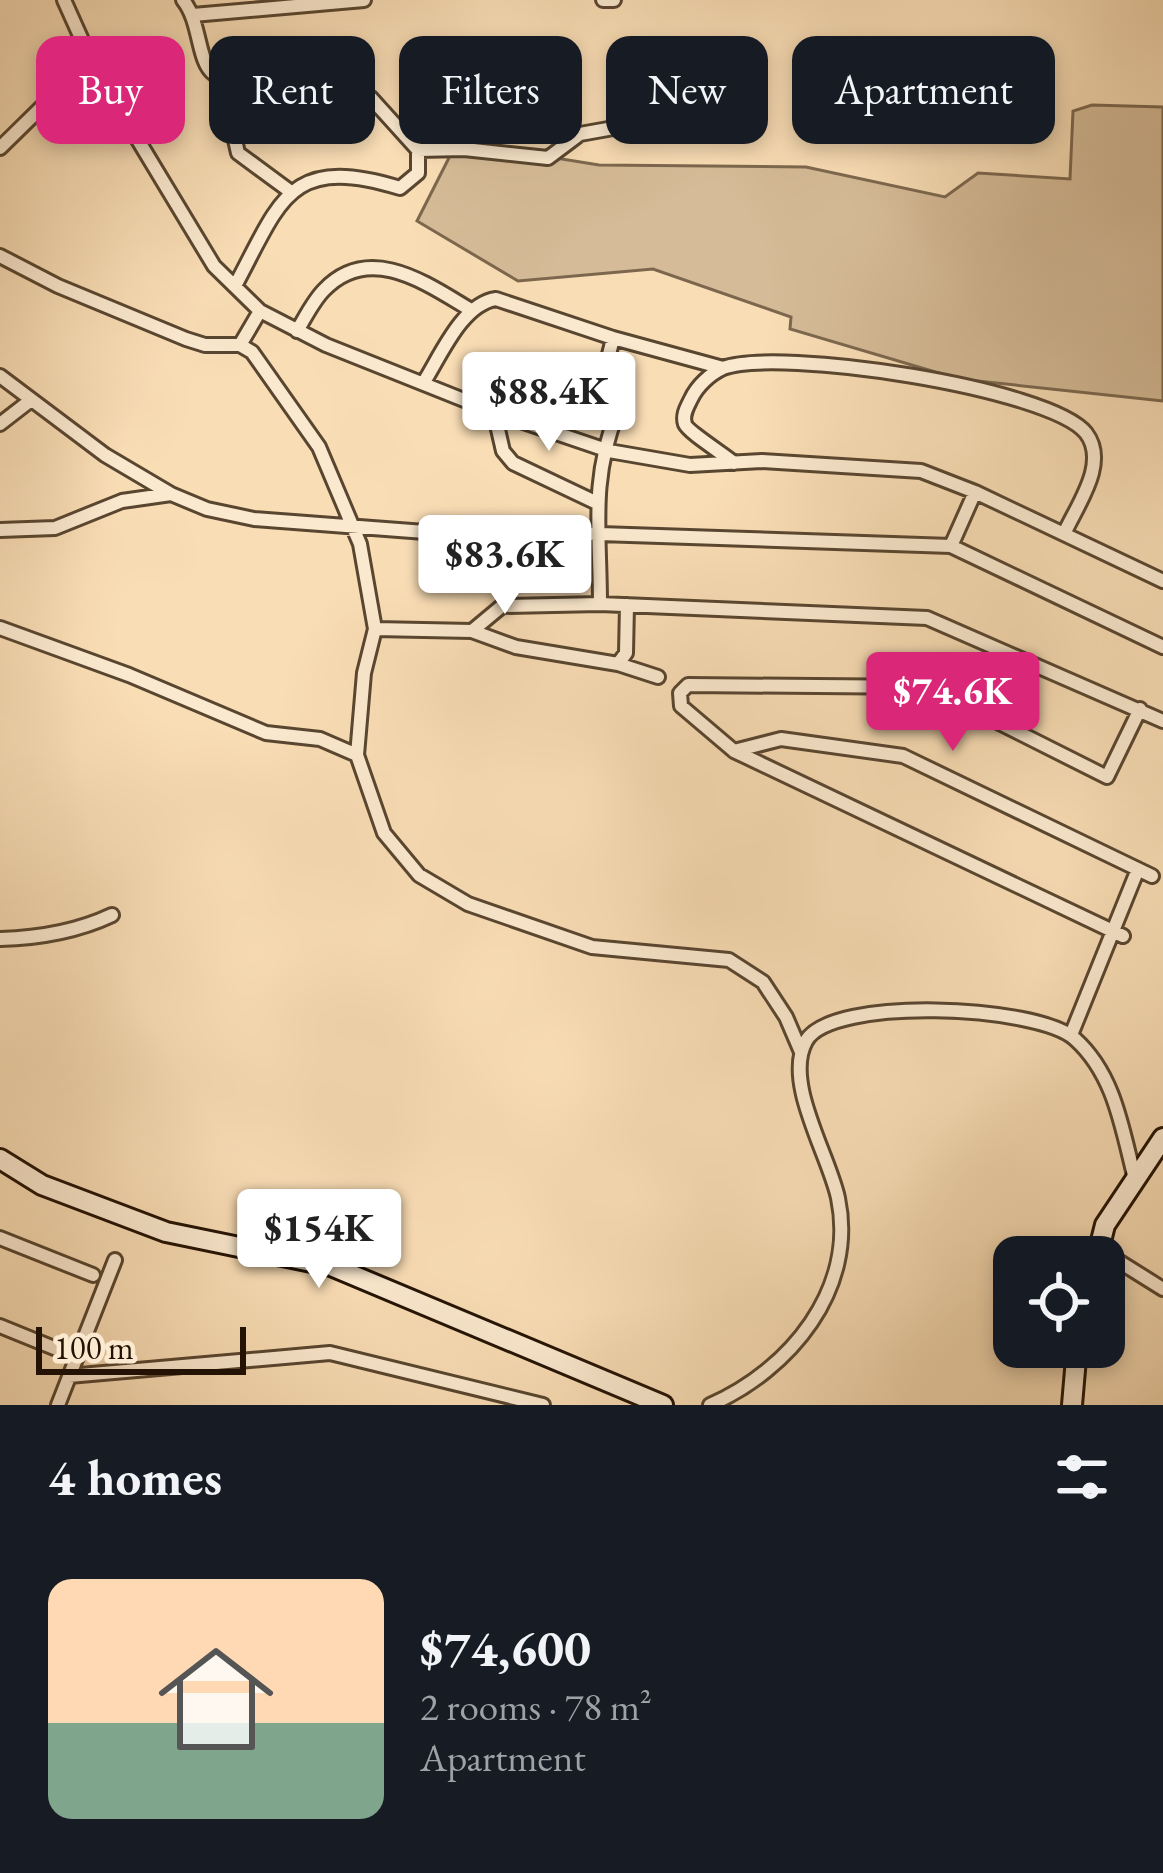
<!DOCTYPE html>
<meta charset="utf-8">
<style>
:root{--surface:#171b24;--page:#242831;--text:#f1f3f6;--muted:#9ea1a6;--accent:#db2777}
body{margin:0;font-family:"EB Garamond",serif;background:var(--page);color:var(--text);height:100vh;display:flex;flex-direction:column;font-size:45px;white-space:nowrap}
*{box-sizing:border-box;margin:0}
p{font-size:39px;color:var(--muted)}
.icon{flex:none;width:66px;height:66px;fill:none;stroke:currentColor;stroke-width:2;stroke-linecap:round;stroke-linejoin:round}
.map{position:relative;height:1405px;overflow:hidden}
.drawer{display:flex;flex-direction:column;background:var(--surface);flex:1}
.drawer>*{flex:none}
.guide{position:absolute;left:36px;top:36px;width:1092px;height:108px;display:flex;gap:24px}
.controls{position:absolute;left:993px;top:1236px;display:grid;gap:24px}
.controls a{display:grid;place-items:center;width:132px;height:132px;border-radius:24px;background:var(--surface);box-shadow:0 6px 18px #0003;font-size:60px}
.scale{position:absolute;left:36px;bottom:30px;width:210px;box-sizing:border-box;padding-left:12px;border:6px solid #241304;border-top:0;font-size:33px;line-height:42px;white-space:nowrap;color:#241304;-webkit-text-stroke:9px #fbe9cf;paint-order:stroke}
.price{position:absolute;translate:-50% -102px;padding:0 27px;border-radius:12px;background:#fff;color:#222;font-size:39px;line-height:78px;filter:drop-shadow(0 3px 6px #0008)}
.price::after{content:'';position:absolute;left:50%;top:72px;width:36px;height:27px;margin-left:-18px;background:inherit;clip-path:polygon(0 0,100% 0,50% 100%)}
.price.selected{background:var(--accent);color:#fff}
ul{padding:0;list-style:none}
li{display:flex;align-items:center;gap:36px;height:300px;padding:0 48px}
li span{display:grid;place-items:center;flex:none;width:336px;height:240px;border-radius:24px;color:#555}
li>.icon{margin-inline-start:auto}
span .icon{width:144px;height:144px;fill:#fffc;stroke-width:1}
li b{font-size:51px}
h2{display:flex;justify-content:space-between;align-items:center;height:144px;padding:0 48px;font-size:51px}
.chip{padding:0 42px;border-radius:24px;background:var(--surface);box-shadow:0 6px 18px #0003;font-size:42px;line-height:108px}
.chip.selected{background:var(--accent);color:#fff}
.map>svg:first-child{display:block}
.green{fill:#d5bb97;stroke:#7c674e;stroke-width:3}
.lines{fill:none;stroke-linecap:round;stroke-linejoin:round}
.street-casing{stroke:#594630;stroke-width:18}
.secondary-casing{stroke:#241304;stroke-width:24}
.street{stroke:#fbe9cf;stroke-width:12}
.secondary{stroke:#fbe9cf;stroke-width:18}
</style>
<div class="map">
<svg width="1163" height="1405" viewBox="0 0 1163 1405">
<rect width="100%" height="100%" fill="#f9ddb5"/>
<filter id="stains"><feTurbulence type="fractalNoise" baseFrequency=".00167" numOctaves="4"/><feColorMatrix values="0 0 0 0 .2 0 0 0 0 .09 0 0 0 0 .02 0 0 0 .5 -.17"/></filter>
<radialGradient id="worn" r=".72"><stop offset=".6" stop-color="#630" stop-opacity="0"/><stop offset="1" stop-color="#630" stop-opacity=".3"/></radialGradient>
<path class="green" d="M 1092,105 L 1163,107 L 1163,401 L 959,379 L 790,329 L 791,317 L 653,269 L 518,281 L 417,221 L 457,142 L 599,165 L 806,167 L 945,197 L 978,173 L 1070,179 L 1073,111 Z"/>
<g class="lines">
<g class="street-casing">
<path id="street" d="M 64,0 L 94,67 L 214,266 L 260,311 L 240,345
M 183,0 C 201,22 197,62 214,74 C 222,79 233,82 242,86 L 270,77 L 282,65 L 309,61 L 371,98 L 418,150 L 418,173 L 400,188 C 289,154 281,200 235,286
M 603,0 L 614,0
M 193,15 L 364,0
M 236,84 L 233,131 L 238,153 L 291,192
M 0,148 L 51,98 L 94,67
M 418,150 L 464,149 L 548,158 L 580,134 L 675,117
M 0,256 L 58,286 L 186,339 L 205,345 L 240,345 L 252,352 L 319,447 L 360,544 L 375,629 L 364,673 L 357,755 L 384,833 L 419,875 L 468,904 L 592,947 L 729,960 L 763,982 L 786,1017 L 801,1052
M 260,311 L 326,345 L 494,412 L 609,451 L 690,465 L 762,461 L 921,471 L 975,492 L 1163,581
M 297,331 C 305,318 313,301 324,290 C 370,242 427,284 471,310
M 613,338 C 606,370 596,385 617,413 C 590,481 600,532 600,604 L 927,618 L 1163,721
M 0,376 L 105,455 L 171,494 L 207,509 L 254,519 L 425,532 L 600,534 L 951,546 L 1163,647
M 424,382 C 441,355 462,304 496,299 L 613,338 L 723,368
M 494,412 L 503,451 L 513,463 L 595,502
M 0,424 L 31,400
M 734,463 C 725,455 688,432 685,424 C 682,415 687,407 691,399 C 697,386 710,374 723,368 C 778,347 1050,388 1086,433 C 1109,463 1077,505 1064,534
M 0,530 L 55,528 L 122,501 L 171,494
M 951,546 L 975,492
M 0,628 L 129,675 L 266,733 L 320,739 L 357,755
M 375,629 L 472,631 L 516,647 L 618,664 L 626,653 L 627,605
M 472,631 L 502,606 L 600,604
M 618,664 L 658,677
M 734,751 L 781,739 L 903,756 L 1152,876
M 1123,936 L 734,751 L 681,706 L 680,693 L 688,685 L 928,687 L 1107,777 L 1140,709
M 0,939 C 37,938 78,931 112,915
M 1071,1035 L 1138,869
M 0,1238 L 93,1275
M 1099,1249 L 1163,1289
M 0,1326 L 59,1350
M 69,1376 L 330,1353 L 543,1405
M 58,1405 L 115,1260
M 710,1405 C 790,1370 857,1289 838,1198 C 829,1155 783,1082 806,1041 C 831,996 1037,1005 1075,1039 C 1115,1075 1122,1129 1135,1179"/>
</g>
<g class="secondary-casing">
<path id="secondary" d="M 0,1159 L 42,1185 L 166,1232 L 331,1266 L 663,1405
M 1097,1257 L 1105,1225 L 1163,1138
M 1072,1405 L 1077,1347"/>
</g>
<use href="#street" class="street"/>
<use href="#secondary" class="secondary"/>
</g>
<rect width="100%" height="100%" filter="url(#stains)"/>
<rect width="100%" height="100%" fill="url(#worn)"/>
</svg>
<div class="controls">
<a><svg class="icon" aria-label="locate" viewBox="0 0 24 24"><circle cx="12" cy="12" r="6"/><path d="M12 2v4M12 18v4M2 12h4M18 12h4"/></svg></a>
</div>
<div class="scale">100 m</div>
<b class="price" style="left:549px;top:454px">$88.4K</b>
<b class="price" style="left:505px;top:617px">$83.6K</b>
<b class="price selected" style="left:953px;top:754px">$74.6K</b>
<b class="price" style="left:319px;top:1291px">$154K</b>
<div class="guide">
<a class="chip selected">Buy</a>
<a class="chip">Rent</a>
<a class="chip">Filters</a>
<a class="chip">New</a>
<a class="chip">Apartment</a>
</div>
</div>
<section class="drawer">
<h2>4 homes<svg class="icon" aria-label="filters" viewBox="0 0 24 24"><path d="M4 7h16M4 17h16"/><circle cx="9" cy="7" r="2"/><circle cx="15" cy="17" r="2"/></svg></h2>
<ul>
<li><span style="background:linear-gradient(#ffd9b3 60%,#7fa58c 0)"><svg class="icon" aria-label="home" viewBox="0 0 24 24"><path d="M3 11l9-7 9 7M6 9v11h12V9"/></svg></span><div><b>$74,600</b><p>2 rooms · 78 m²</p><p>Apartment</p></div></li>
</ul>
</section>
